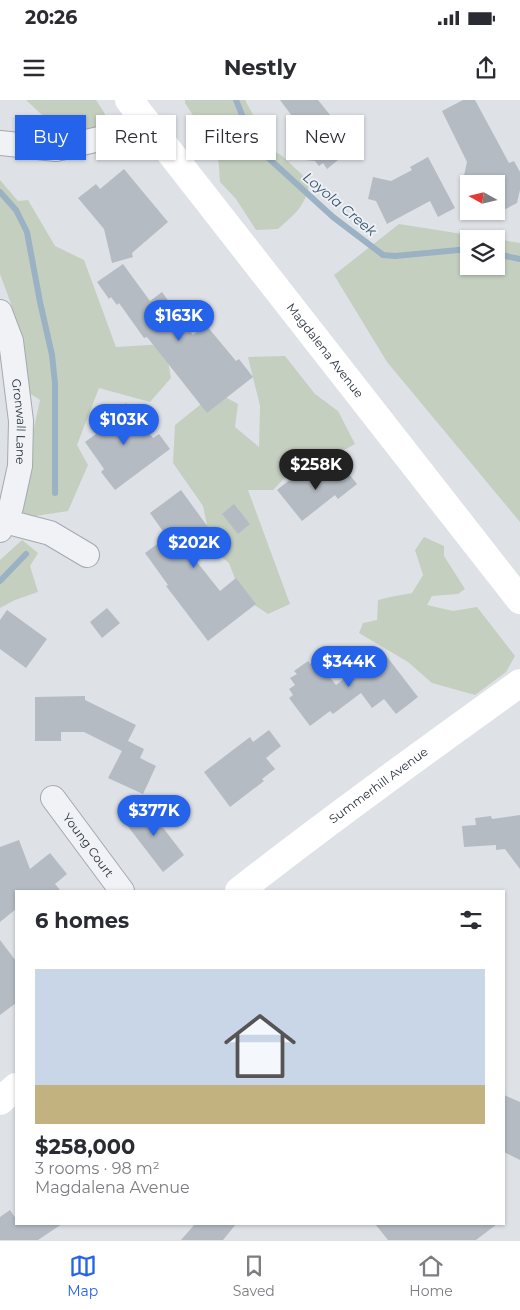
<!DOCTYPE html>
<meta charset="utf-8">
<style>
:root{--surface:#fff;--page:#f7f7f7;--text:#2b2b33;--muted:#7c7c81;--line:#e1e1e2;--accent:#2563eb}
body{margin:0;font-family:Montserrat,sans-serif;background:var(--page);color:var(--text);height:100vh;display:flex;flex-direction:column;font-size:19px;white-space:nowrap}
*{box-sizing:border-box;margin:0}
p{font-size:16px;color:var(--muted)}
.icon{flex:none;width:28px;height:28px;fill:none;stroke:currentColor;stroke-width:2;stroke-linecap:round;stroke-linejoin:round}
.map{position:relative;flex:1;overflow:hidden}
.side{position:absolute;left:15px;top:790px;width:490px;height:335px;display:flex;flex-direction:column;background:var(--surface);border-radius:0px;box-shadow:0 1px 4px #0004}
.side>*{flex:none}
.top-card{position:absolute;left:15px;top:15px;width:490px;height:45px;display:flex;gap:10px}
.needle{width:32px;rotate:278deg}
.buttons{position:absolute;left:460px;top:75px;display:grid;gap:10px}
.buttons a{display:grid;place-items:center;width:45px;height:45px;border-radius:0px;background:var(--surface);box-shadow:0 1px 4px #0004;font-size:25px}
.price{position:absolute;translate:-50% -42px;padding:0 11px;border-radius:18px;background:var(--accent);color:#fff;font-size:16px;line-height:32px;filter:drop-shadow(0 1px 2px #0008)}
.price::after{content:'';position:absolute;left:50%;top:30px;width:15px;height:11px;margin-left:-8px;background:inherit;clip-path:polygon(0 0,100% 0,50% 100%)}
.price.on{background:#222;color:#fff}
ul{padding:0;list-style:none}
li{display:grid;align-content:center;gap:10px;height:265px;padding:0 20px}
li span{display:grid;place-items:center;height:155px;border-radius:0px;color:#555}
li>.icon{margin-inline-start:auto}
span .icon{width:90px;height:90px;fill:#fffc;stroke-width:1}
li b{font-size:21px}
h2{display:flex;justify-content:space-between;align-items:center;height:60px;padding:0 20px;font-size:21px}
.pill{padding:0 18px;border-radius:0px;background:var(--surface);box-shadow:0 1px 4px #0004;font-size:18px;line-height:45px}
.pill.on{background:var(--accent);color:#fff}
.status{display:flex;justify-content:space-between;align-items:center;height:35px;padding:0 25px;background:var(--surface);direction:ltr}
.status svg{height:14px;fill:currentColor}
header{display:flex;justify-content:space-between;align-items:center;height:65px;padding:0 20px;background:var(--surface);font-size:22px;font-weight:700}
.menu{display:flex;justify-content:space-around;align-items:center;height:70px;border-top:1px solid var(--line);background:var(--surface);font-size:14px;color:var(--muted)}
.menu a{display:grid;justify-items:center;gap:2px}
.menu .on{color:var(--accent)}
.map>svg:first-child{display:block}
.green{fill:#c5cfbf}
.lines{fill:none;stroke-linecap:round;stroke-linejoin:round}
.stream{stroke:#9bb2c4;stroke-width:6}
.building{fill:#b5bbc3}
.street-casing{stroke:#a4a9b0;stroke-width:26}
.street{stroke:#f0f2f5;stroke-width:24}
.secondary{stroke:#fff;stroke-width:28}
.labels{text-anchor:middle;stroke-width:4;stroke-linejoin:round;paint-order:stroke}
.street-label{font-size:12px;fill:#28313c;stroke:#edf0f4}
.water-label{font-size:14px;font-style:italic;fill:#35536d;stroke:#edf0f4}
</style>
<div class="status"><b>20:26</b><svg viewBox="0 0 49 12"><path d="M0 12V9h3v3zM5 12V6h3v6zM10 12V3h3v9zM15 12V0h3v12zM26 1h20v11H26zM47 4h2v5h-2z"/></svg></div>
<header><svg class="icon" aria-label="menu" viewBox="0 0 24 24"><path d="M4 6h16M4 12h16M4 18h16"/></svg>Nestly<svg class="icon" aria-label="share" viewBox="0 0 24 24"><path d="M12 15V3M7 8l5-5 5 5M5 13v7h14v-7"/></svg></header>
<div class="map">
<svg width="520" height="1140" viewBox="0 0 520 1140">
<rect width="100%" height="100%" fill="#dee2e6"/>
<path class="green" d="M 26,0 L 96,0 L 105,14 L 96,34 L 68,39 Z
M 185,0 L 246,0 L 246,2 L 255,18 L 265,47 L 281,55 L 310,82 C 304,108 297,112 278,129 L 256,130 L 236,99 L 220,82 L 218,54 L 185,3 Z
M 0,80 L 18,101 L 28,100 L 55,146 L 84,160 L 116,247 L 165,244 L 171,278 L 150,302 L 99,288 L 77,345 L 88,365 L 68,411 L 23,418 L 9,385 L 29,350 L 40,300 L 18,286 L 11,204 L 0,174 Z
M 399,124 L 494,139 L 469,139 L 469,166 L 496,166 L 496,139 L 520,143 L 520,422 L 387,262 L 334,175 Z
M 285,256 L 315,294 L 338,311 L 355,344 L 333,356 L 291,371 L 273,390 L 248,390 L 290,504 L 268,514 L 242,497 L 229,463 L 212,449 L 203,406 L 173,363 L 175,325 L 216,292 L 238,304 L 235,327 L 259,347 L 260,306 L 248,257 Z
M 424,437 L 444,446 L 444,456 L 465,489 L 458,494 L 432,496 L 427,505 L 453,511 L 477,507 L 515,556 L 506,572 L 475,595 L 432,583 L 408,562 L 359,533 L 363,523 L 377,520 L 378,500 L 390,497 L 412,493 L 423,475 L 415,450 Z
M 22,440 L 38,453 L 30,466 L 38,492 L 15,500 L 0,508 L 0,460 Z"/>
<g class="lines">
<path class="stream" d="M 236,0 L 254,45 L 333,117 L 383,155 L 395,156 L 469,149
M 0,92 L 16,110 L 27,132 L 40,202 L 52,255 L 55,283 L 55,393
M 496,154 L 520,159
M 0,481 L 26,454"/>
</g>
<path class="building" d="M 280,0 L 318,0 L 355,46 L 327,69 L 323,63 L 319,66 L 315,61 L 305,60 L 292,45 L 294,43 L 289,36 L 290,31 L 287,26 L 295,20 Z
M 463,0 L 475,0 L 509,63 L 514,61 L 520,72 L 520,90 L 517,103 L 496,114 L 495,111 L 496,111 L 496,84 L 480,84 L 463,80 L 467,62 L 442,11 Z
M 428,57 L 455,108 L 438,117 L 430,101 L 387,124 L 376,101 L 368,99 L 373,77 L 391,81 L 412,70 L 410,67 Z
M 124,69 L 168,122 L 132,153 L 133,157 L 112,163 L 104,129 L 78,98 L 96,84 L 100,89 Z
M 123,164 L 150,201 L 162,192 L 193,235 L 206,225 L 236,261 L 239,259 L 253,277 L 207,313 L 147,237 L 144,238 L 119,203 L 117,205 L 111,197 L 109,199 L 97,182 Z
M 126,303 L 153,338 L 159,334 L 170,349 L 115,390 L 101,372 L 104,369 L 85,342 L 96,334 L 92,328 Z
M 340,363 L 357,384 L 338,399 L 335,395 L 302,421 L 277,390 L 301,371 L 312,385 Z
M 181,390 L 213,434 L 189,452 L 220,491 L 236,478 L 256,504 L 208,541 L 166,486 L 168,485 L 145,453 L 167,437 L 150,413 Z
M 234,404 L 250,424 L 238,434 L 222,414 Z
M 107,508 L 120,523 L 102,538 L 90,522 Z
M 7,510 L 47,539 L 26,568 L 0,549 L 0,520 Z
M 381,549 L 418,597 L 396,614 L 384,599 L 372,608 L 361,593 L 333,614 L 330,611 L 310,626 L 289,598 L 293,595 L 289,589 L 295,585 L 290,578 L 297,574 L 294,571 L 308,561 L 310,564 L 316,559 L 336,585 Z
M 85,596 L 85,600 L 136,625 L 128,641 L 144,649 L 140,658 L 156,666 L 143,694 L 108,678 L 122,651 L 84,632 L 61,632 L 61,641 L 35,641 L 35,597 Z
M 269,630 L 281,646 L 266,658 L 275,669 L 262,679 L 264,681 L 230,707 L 204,672 L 250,637 L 253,642 Z
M 144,703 L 184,755 L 163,772 L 123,720 Z
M 520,715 L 520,769 L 505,749 L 496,750 L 496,745 L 464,747 L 462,726 L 476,725 L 475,718 L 491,716 L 492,719 Z
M 19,740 L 30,769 L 50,753 L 67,774 L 55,784 L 61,791 L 16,791 L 16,809 L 0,822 L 0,747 Z
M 0,840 L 16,861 L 16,903 L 0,915 Z
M 504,995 L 520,1002 L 520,1060 L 504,1052 Z
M 10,1110 L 16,1119 L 16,1124 L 62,1124 L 38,1140 L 0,1140 L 0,1117 Z
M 195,1124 L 236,1124 L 223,1140 L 181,1140 Z
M 375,1124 L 497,1124 L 476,1140 L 388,1140 Z"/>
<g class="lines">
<g class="street-casing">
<g id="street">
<path d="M 0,43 L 56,49 L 112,36 L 148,24"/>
<path id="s1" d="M 0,212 L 11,241 L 21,321 L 20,366 L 11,407 L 0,430"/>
<path d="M 4,421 L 50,433 L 87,455"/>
<path id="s2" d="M 53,698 L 122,791"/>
</g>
</g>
<use href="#street" class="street"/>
<g class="secondary">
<path id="s3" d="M 129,0 L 520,500"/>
<path id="s4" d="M 239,791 C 331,719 425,651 520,583"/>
<path d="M 0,1001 L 16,987"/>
</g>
</g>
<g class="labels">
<g class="street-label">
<text dy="4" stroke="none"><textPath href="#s3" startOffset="318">Magdalena Avenue</textPath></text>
<text dy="4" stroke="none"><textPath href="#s1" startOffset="112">Gronwall Lane</textPath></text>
<text dy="4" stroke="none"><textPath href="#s4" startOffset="175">Summerhill Avenue</textPath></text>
<text dy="4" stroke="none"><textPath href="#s2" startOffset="59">Young Court</textPath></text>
</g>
<g class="water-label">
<text transform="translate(340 104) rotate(40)" y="5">Loyola Creek</text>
</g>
</g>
</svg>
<div class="buttons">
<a><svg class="needle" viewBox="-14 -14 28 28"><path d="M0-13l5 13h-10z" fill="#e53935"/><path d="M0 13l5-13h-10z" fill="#7c7c81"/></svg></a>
<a><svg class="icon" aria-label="layers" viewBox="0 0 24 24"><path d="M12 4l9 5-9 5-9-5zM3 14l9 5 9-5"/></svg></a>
</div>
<b class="price" style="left:179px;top:242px">$163K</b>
<b class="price" style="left:124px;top:346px">$103K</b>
<b class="price on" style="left:316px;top:391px">$258K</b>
<b class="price" style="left:194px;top:469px">$202K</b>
<b class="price" style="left:349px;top:588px">$344K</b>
<b class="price" style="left:154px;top:737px">$377K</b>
<div class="top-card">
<a class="pill on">Buy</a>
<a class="pill">Rent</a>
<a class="pill">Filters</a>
<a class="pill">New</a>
</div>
<section class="side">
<h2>6 homes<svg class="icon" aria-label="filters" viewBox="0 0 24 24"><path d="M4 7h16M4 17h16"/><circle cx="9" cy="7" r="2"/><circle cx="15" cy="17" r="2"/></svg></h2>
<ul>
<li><span style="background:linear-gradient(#c9d6e8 75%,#c2b280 0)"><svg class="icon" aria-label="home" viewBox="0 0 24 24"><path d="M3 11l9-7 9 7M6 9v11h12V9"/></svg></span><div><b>$258,000</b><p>3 rooms · 98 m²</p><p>Magdalena Avenue</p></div></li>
</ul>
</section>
</div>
<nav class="menu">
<a class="on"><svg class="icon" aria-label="map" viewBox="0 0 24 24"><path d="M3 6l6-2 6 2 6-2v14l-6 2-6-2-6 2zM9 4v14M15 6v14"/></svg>Map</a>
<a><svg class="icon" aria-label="saved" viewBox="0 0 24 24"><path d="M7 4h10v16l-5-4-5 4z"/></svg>Saved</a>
<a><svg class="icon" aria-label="home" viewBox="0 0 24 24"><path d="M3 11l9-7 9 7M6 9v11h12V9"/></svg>Home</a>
</nav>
